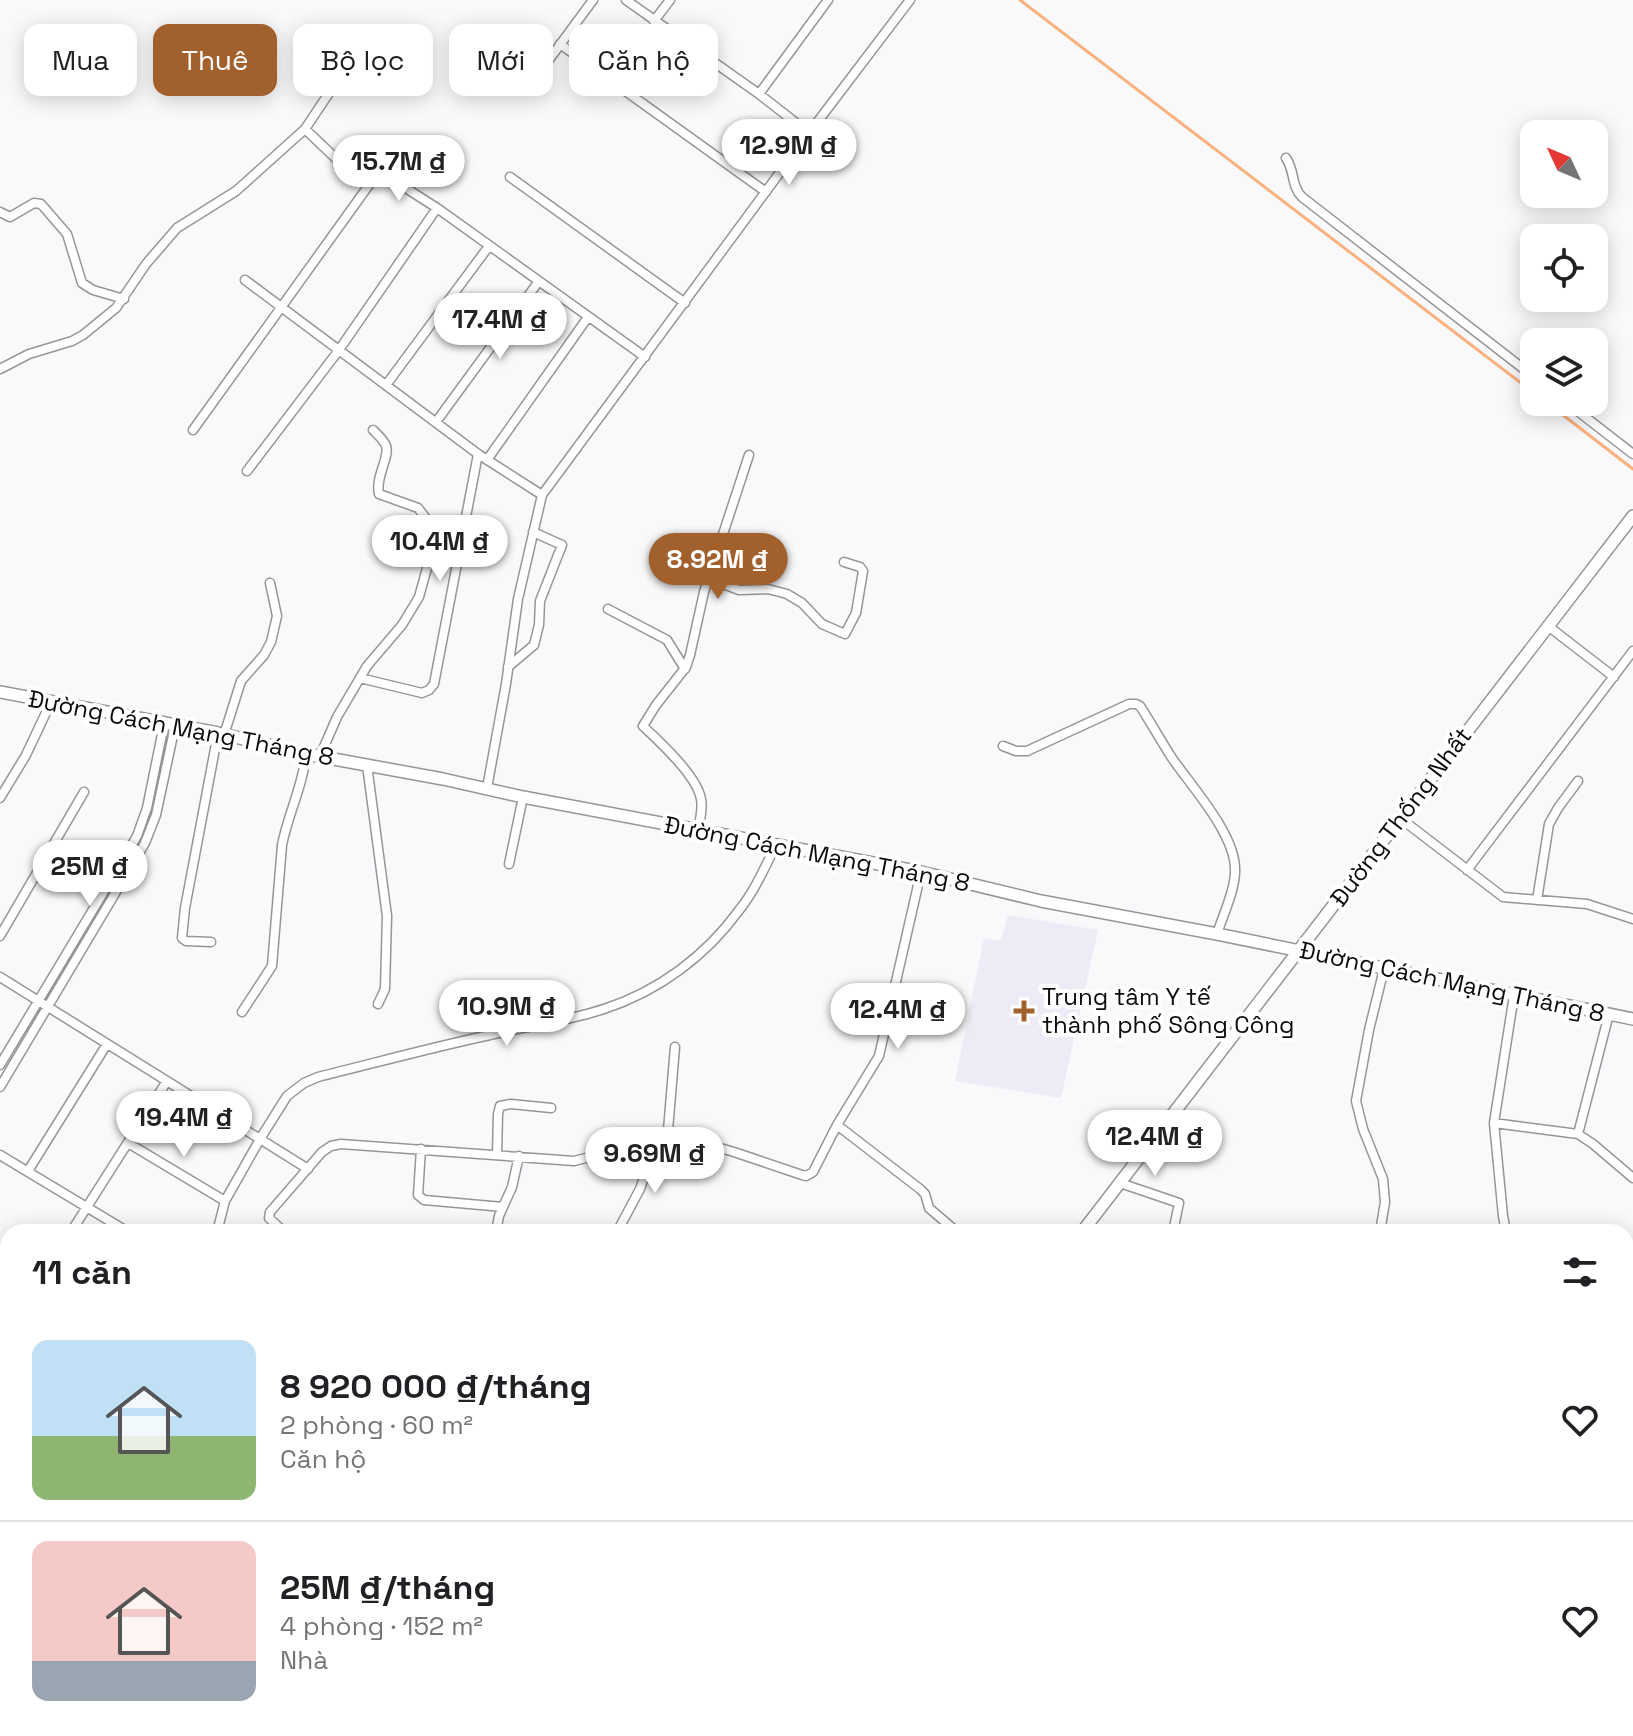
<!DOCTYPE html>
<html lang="vi">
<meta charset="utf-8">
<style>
:root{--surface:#fff;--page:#f2f2f2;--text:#202124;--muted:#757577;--line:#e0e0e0;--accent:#a2602d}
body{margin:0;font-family:"Space Grotesk",sans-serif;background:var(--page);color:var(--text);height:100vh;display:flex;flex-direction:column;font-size:30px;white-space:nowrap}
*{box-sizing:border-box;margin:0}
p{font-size:26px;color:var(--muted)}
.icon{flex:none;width:44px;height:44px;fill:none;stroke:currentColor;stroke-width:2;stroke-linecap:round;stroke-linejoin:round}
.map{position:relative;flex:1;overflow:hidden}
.details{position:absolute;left:0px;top:1224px;width:1634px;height:512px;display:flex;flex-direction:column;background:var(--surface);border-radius:24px 24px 0 0;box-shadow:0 4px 20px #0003}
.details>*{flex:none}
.top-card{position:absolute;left:24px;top:24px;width:800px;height:72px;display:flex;gap:16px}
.needle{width:52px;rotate:314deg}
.buttons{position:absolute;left:1520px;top:120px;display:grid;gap:16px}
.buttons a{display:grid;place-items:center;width:88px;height:88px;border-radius:16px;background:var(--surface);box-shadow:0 4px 20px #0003;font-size:40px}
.price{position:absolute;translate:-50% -68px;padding:0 18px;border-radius:28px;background:#fff;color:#222;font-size:26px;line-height:52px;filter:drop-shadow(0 2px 4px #0008)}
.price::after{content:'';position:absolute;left:50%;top:48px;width:24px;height:18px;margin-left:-12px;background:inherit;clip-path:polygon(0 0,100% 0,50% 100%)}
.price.selected{background:var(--accent);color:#fff}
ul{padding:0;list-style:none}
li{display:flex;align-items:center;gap:24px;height:200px;padding:0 32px}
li+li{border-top:2px solid var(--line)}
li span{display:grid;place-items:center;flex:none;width:224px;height:160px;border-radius:16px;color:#555}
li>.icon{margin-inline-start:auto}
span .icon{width:96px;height:96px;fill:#fffc;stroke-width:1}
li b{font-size:34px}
h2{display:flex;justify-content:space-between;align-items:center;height:96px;padding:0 32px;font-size:34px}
.chip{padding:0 28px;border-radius:16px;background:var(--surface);box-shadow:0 4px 20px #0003;font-size:28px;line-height:72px}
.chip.selected{background:var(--accent);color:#fff}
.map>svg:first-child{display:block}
.built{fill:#edebf6}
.water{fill:#f9b17e}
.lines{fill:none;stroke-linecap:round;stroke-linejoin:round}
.stream{stroke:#f9b17e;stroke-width:3}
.street-casing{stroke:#969598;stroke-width:11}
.secondary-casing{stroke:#969598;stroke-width:14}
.street{stroke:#fff;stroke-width:8}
.secondary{stroke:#fff;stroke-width:11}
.poi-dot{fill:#a2602d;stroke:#fff;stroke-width:3}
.labels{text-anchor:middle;stroke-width:8;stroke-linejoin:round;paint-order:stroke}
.street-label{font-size:24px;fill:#0c0b0c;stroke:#fff}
.poi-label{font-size:24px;fill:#0c0b0c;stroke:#fff;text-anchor:start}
</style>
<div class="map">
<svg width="1633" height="1736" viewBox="0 0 1633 1736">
<rect width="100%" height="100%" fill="#f9f8fb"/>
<path class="built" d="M 1008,915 L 1098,930 L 1061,1098 L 955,1081 L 984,938 L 1001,941 Z
M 186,1728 L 660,1728 L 655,1736 L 179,1736 Z"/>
<path class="water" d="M 203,1728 L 255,1728 L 249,1736 L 197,1736 Z"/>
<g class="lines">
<path class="stream" d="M 1020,0 L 1534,393
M 1546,402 L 1633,469"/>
<g class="street-casing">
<path id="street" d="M 626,0 L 759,94 L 809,133
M 654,21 L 670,0
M 560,44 L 766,192
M 537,76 L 593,0
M 759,94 L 828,0
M 305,129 L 350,172 L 371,169 L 379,171 L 437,208 L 645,357
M 1286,158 C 1295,171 1291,186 1302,197 L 1534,377
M 510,177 L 685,303
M 0,212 L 10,217 L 34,203 L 41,204 L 67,234 L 82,283 L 93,290 L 124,299
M 245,280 L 478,454 L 542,495
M 0,369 L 29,354 L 72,341 L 83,335 L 116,308 L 146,264 L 177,228 L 236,191 L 305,129 L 331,90 L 353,48 L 360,44 L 390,41 L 403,43
M 386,385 L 489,246
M 1566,402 L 1633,454
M 436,422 L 539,281
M 193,430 L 379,171
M 487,460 L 588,317
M 247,471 L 339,350 L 437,208
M 708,578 L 739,590 L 768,589 L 787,594 L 802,603 L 822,624 L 845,634 L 856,613 L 863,571 L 860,567 L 844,562
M 608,609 L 667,640 L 685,669
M 1548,626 L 1614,677
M 508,667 L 534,645 L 539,625 L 540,601 L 562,545 L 533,532
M 360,678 L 422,693 L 429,690 L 434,684 L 478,454
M 224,735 L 241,681 L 264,655 L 271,642 L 277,616 L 270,583
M 1003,746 L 1016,751 L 1027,751 L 1129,704 L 1136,704 L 1140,706 C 1151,723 1161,741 1172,758 C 1192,787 1235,834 1235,869 C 1236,888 1223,915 1217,934
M 320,756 L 337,717 L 367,666 L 402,625 L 419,597 L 427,568 L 440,552 L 444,542 L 418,508 L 379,494 C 375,477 390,457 386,446 C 384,440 377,434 373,430
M 367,765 L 387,916 L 385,989 L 378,1004
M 487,788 L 506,684 L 518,599 L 542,495 L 809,133 L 910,0
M 0,798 L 26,755 L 51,702
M 1400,818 L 1503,897 L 1587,904 L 1633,919
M 698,830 C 700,820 703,809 701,799 C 697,776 660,742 643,726 L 656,705 L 686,667 L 690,655 L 704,592 L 749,455
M 509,864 L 523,797
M 1467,870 L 1633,651
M 1537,900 L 1549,824 L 1558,808 L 1578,781
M 0,936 L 84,792
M 211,942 L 186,941 L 182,938 L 185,908 L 218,733
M 0,977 L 308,1169
M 242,1012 L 272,966 L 282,845 C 288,814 303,786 306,754
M 0,1065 L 137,836 L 147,808 L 164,724
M 0,1087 L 145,843 L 156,815 L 175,726
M 1494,1123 L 1578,1134 L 1593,1144 L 1633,1178
M 837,1125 L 920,1189 L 925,1194 L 929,1208 L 957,1232
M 1578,1134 L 1609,1014
M 667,1142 L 675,1047
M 128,1143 L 225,1201
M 421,1149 L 418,1195 L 424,1200 L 503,1207
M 0,1155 L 128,1232
M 497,1155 L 498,1114 L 500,1106 L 511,1104 L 551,1108
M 28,1171 L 107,1044
M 1120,1183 L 1179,1203 L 1173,1232
M 71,1232 L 167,1081
M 217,1232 L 225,1201 L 260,1139 L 287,1096 L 304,1083 L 318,1077 C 375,1063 433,1047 490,1035 C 528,1026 568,1021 604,1009 C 659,991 706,956 740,909 C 755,890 765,867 776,845
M 284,1232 L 269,1218 L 270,1212 L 322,1152 L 331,1146 L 341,1144 L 574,1161 L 634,1146 L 667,1142 L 689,1143 L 713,1146 L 734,1152 L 802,1175 L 806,1176 L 813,1172 L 837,1125 L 879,1056 L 921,872
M 496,1232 L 499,1216 L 512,1187 L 519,1156
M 617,1232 L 640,1189 L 656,1143
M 1380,1232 L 1385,1202 L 1383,1179 L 1363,1129 L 1356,1101 L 1369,1030 L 1384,969
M 1506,1232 L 1503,1216 L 1494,1123 L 1514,995
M 0,1262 L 8,1249
M 1626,1403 L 1630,1429 L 1626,1460
M 1062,1728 L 1064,1736
M 1431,1728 L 1434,1736
M 1607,1728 L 1617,1736
M 777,1736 L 783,1728"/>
</g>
<g class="secondary-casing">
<path id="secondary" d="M 0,692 L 218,733 L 306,754 L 443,779 L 523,797 L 921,872 L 1041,901 L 1217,934 L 1633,1019
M 1082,1232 L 1633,516
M 680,1736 L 686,1728"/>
</g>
<use href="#street" class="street"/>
<use href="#secondary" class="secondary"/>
</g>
<path class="poi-dot" d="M1020 999h8v8h8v8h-8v8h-8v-8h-8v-8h8z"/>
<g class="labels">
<g class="street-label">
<text transform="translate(181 728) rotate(11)" y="8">Đường Cách Mạng Tháng 8</text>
<text transform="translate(1401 817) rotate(-53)" y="8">Đường Thống Nhất</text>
<text transform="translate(817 854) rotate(11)" y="8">Đường Cách Mạng Tháng 8</text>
<text transform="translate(1452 982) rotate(12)" y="8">Đường Cách Mạng Tháng 8</text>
</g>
<g class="poi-label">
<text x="1042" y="1005">Trung tâm Y tế<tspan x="1042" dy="28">thành phố Sông Công</tspan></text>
</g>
</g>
</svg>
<div class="buttons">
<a><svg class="needle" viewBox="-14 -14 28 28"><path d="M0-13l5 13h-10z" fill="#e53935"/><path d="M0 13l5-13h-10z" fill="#757577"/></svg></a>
<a><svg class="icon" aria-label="locate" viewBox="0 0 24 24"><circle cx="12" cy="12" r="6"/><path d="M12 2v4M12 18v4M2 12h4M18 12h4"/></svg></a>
<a><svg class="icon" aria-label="layers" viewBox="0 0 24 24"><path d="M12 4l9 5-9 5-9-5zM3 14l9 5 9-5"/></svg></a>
</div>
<b class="price" style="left:789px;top:187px">12.9M ₫</b>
<b class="price" style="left:399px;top:203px">15.7M ₫</b>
<b class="price" style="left:500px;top:361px">17.4M ₫</b>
<b class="price" style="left:440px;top:583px">10.4M ₫</b>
<b class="price selected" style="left:718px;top:601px">8.92M ₫</b>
<b class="price" style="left:90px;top:908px">25M ₫</b>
<b class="price" style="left:507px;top:1048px">10.9M ₫</b>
<b class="price" style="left:898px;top:1051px">12.4M ₫</b>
<b class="price" style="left:184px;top:1159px">19.4M ₫</b>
<b class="price" style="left:1155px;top:1178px">12.4M ₫</b>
<b class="price" style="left:655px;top:1195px">9.69M ₫</b>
<div class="top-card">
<a class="chip">Mua</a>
<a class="chip selected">Thuê</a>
<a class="chip">Bộ lọc</a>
<a class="chip">Mới</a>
<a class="chip">Căn hộ</a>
</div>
<section class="details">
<h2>11 căn<svg class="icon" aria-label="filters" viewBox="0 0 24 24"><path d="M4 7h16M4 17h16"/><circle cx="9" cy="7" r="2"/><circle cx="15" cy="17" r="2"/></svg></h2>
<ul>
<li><span style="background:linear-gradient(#bfe0f5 60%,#8fb573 0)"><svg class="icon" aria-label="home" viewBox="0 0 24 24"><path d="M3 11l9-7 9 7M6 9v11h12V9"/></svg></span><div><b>8 920 000 ₫/tháng</b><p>2 phòng · 60 m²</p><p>Căn hộ</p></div><svg class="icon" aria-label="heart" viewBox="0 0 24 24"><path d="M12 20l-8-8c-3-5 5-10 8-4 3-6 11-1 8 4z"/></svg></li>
<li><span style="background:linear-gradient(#f6c9c9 75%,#9aa5b1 0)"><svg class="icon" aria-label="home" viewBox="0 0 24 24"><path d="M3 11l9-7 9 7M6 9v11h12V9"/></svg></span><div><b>25M ₫/tháng</b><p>4 phòng · 152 m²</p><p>Nhà</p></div><svg class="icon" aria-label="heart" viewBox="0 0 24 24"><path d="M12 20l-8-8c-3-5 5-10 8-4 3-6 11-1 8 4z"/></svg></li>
</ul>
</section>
</div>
